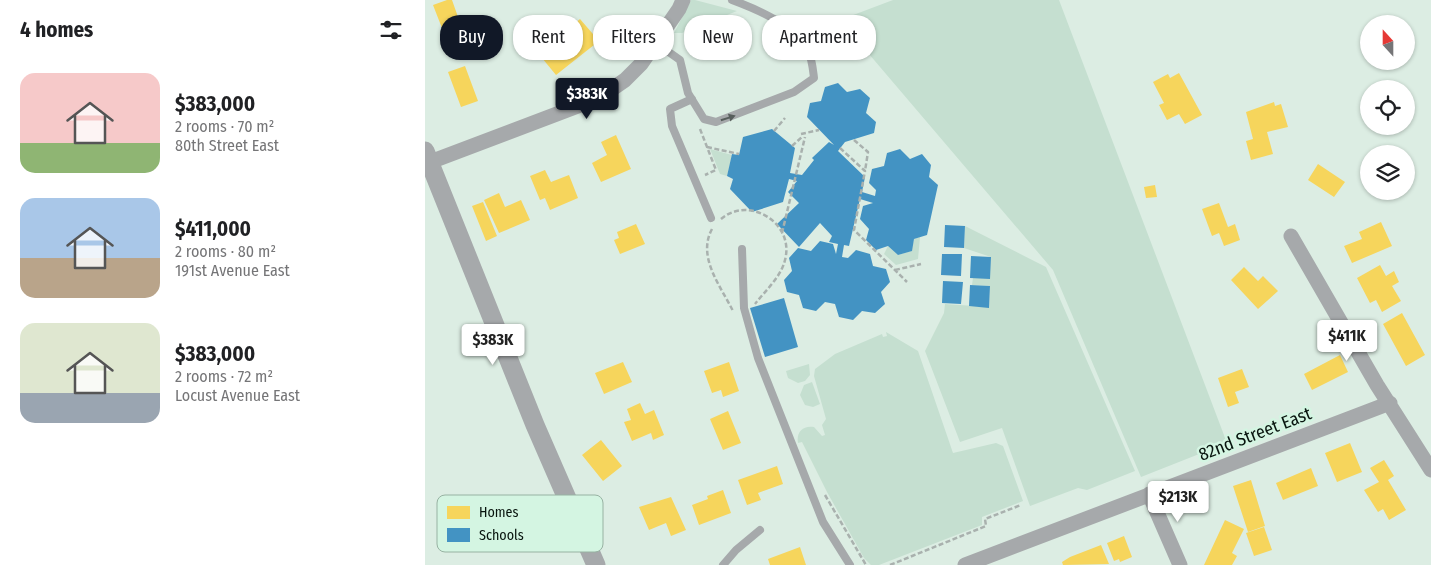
<!DOCTYPE html>
<meta charset="utf-8">
<style>
:root{--surface:#fff;--page:#f6f6f6;--text:#202124;--muted:#757577;--accent:#111827}
body{margin:0;font-family:"Fira Sans Condensed",sans-serif;background:var(--page);color:var(--text);height:100vh;display:flex;flex-direction:column;font-size:19px;white-space:nowrap}
*{box-sizing:border-box;margin:0}
p{font-size:16px;color:var(--muted)}
.icon{flex:none;width:28px;height:28px;fill:none;stroke:currentColor;stroke-width:2;stroke-linecap:round;stroke-linejoin:round}
.map{position:relative;flex:1;overflow:hidden}
.panel{display:flex;flex-direction:column;background:var(--surface);width:425px}
.panel>*{flex:none}
.hud{position:absolute;left:15px;top:15px;width:475px;height:45px;display:flex;gap:10px}
.needle{width:32px;rotate:339deg}
.fabs{position:absolute;left:935px;top:15px;display:grid;gap:10px}
.fabs a{display:grid;place-items:center;width:55px;height:55px;border-radius:50%;background:var(--surface);box-shadow:0 1px 4px #0004;font-size:25px}
.price{position:absolute;translate:-50% -42px;padding:0 11px;border-radius:5px;background:#fff;color:#222;font-size:16px;line-height:32px;filter:drop-shadow(0 1px 2px #0008)}
.price::after{content:'';position:absolute;left:50%;top:30px;width:15px;height:11px;margin-left:-8px;background:inherit;clip-path:polygon(0 0,100% 0,50% 100%)}
.price.active{background:var(--accent);color:#fff}
ul{padding:0;list-style:none}
li{display:flex;align-items:center;gap:15px;height:125px;padding:0 20px}
li span{display:grid;place-items:center;flex:none;width:140px;height:100px;border-radius:15px;color:#555}
li>.icon{margin-inline-start:auto}
span .icon{width:60px;height:60px;fill:#fffc;stroke-width:1}
li b{font-size:21px}
h2{display:flex;justify-content:space-between;align-items:center;height:60px;padding:0 20px;font-size:21px}
.pill{padding:0 18px;border-radius:20px;background:var(--surface);box-shadow:0 1px 4px #0004;font-size:18px;line-height:45px}
.pill.active{background:var(--accent);color:#fff}
main{display:flex;flex:1;min-height:0}
.map>svg:first-child{display:block}
.green{fill:#c5dfd0}
.homes{fill:#f6d55c}
.schools{fill:#4393c3}
.lines{fill:none;stroke-linecap:round;stroke-linejoin:round}
.path{stroke:#a9b1ae;stroke-width:2.5;stroke-dasharray:5 2.5;stroke-linecap:butt}
.service{stroke:#a6a9ab;stroke-width:8}
.minor{stroke:#a6a9ab;stroke-width:15}
.tertiary{stroke:#a6a9ab;stroke-width:19}
.oneway{fill:#575e5c}
.labels{text-anchor:middle;stroke-width:5;stroke-linejoin:round;paint-order:stroke}
.street-label{font-size:18px;fill:#08140e;stroke:#d4f5e2}
.key{fill:#d4f5e2;stroke:#97b2a2;stroke-width:1}
.key-label{font-size:14px;fill:#08140e}
</style>
<main>
<section class="panel">
<h2>4 homes<svg class="icon" aria-label="filters" viewBox="0 0 24 24"><path d="M4 7h16M4 17h16"/><circle cx="9" cy="7" r="2"/><circle cx="15" cy="17" r="2"/></svg></h2>
<ul>
<li><span style="background:linear-gradient(#f6c9c9 70%,#8fb573 0)"><svg class="icon" aria-label="home" viewBox="0 0 24 24"><path d="M3 11l9-7 9 7M6 9v11h12V9"/></svg></span><div><b>$383,000</b><p>2 rooms · 70 m²</p><p>80th Street East</p></div></li>
<li><span style="background:linear-gradient(#a9c7e8 60%,#b9a48a 0)"><svg class="icon" aria-label="home" viewBox="0 0 24 24"><path d="M3 11l9-7 9 7M6 9v11h12V9"/></svg></span><div><b>$411,000</b><p>2 rooms · 80 m²</p><p>191st Avenue East</p></div></li>
<li><span style="background:linear-gradient(#dfe7d0 70%,#9aa5b1 0)"><svg class="icon" aria-label="home" viewBox="0 0 24 24"><path d="M3 11l9-7 9 7M6 9v11h12V9"/></svg></span><div><b>$383,000</b><p>2 rooms · 72 m²</p><p>Locust Avenue East</p></div></li>
</ul>
</section>
<div class="map">
<svg width="1006" height="565" viewBox="0 0 1006 565">
<rect width="100%" height="100%" fill="#dcede3"/>
<path class="green" d="M 266,0 L 270,0 L 312,11 L 257,33 L 249,33 Z
M 468,0 L 634,0 L 802,443 L 716,477 L 628,270 L 415,20 Z
M 285,149 L 307,155 L 302,176 L 295,174 Z
M 540,226 L 621,267 L 710,471 L 662,490 L 653,488 L 605,506 L 577,428 L 535,442 L 500,351 L 519,313 L 520,304 L 564,307 L 565,286 L 547,285 L 548,278 L 566,257 L 539,248 Z
M 495,237 L 493,259 L 471,265 L 459,254 L 463,246 L 473,255 L 486,251 L 489,239 Z
M 461,332 L 493,351 L 528,453 L 571,443 L 578,446 L 598,501 L 557,517 L 557,525 L 454,565 L 446,565 L 439,558 L 402,492 L 377,442 L 373,443 C 371,432 378,425 389,427 L 397,436 L 400,435 L 397,425 L 401,419 L 389,376 L 390,369 L 410,354 L 457,334 L 458,337 L 462,336 Z
M 384,364 L 385,375 L 380,381 L 373,383 L 363,378 L 361,371 Z
M 387,382 L 395,404 L 388,407 L 380,405 L 375,395 L 379,385 Z"/>
<path class="homes" d="M 22,0 L 27,0 L 39,34 L 22,41 L 8,5 Z
M 155,19 L 174,41 L 131,75 L 117,58 L 129,47 L 131,50 L 147,36 L 142,30 Z
M 58,26 L 64,41 L 46,47 L 40,32 Z
M 40,66 L 53,101 L 36,107 L 23,72 Z
M 754,73 L 777,115 L 760,124 L 754,114 L 742,120 L 734,105 L 739,103 L 728,82 L 743,74 L 745,78 Z
M 849,102 L 850,106 L 856,104 L 863,127 L 842,132 L 848,154 L 826,160 L 821,141 L 828,139 L 821,112 Z
M 191,135 L 206,169 L 176,182 L 167,163 L 182,155 L 176,142 Z
M 893,164 L 920,182 L 909,197 L 883,180 Z
M 120,170 L 126,182 L 144,175 L 153,198 L 125,210 L 120,198 L 115,200 L 105,176 Z
M 730,185 L 732,197 L 721,198 L 719,187 Z
M 74,193 L 80,207 L 96,200 L 105,220 L 74,233 L 59,200 Z
M 58,202 L 72,236 L 61,241 L 47,206 Z
M 794,203 L 803,227 L 810,224 L 815,240 L 799,246 L 794,233 L 787,236 L 777,209 Z
M 956,222 L 967,246 L 927,263 L 919,246 L 937,239 L 934,232 Z
M 211,224 L 220,244 L 195,254 L 189,240 L 194,238 L 192,232 Z
M 955,265 L 961,276 L 969,271 L 974,282 L 967,286 L 976,301 L 957,312 L 951,300 L 945,303 L 932,278 Z
M 819,267 L 833,281 L 838,276 L 853,291 L 833,309 L 806,280 Z
M 977,313 L 1000,355 L 981,366 L 958,324 Z
M 915,355 L 923,372 L 887,390 L 879,374 Z
M 198,362 L 207,382 L 179,394 L 170,373 Z
M 304,362 L 314,391 L 298,397 L 296,390 L 287,393 L 279,371 Z
M 817,369 L 824,387 L 810,392 L 814,403 L 803,407 L 793,378 Z
M 215,403 L 220,414 L 229,410 L 239,435 L 228,440 L 226,433 L 207,441 L 199,422 L 206,420 L 202,409 Z
M 303,411 L 316,443 L 298,450 L 285,419 Z
M 176,440 L 197,466 L 178,481 L 157,455 Z
M 925,443 L 937,472 L 912,482 L 900,453 Z
M 959,460 L 969,476 L 963,480 L 981,510 L 964,520 L 958,509 L 953,512 L 939,490 L 954,482 L 945,468 Z
M 352,466 L 358,484 L 333,493 L 336,500 L 322,505 L 313,480 Z
M 886,468 L 893,486 L 858,500 L 851,483 Z
M 826,480 L 840,526 L 823,532 L 808,486 Z
M 298,490 L 306,513 L 274,525 L 267,505 L 283,499 L 282,496 Z
M 246,497 L 261,530 L 246,536 L 241,523 L 224,530 L 214,507 Z
M 800,520 L 819,529 L 807,553 L 812,556 L 807,565 L 779,565 Z
M 839,527 L 847,550 L 829,556 L 821,533 Z
M 699,536 L 707,557 L 695,562 L 694,559 L 689,561 L 682,543 Z
M 676,545 L 684,564 L 638,565 L 637,562 L 645,557 Z
M 375,547 L 381,565 L 345,565 L 343,559 Z"/>
<path class="schools" d="M 413,83 L 422,92 L 435,89 L 445,98 L 441,113 L 451,122 L 449,133 L 420,142 L 413,151 L 440,177 L 437,192 L 450,196 L 451,190 L 444,183 L 447,169 L 459,166 L 462,153 L 475,149 L 485,159 L 497,154 L 506,165 L 504,177 L 513,185 L 502,235 L 489,239 L 487,251 L 473,255 L 463,246 L 451,250 L 441,240 L 444,229 L 435,219 L 438,206 L 448,203 L 435,199 L 424,246 L 419,245 L 417,257 L 423,258 L 431,250 L 445,254 L 448,266 L 461,269 L 465,282 L 456,292 L 460,304 L 450,313 L 437,311 L 428,320 L 414,317 L 410,304 L 400,302 L 391,311 L 378,308 L 374,295 L 362,292 L 359,280 L 367,271 L 364,258 L 373,248 L 386,251 L 395,241 L 408,244 L 411,254 L 413,244 L 404,242 L 407,236 L 395,223 L 374,247 L 352,224 L 374,203 L 363,192 L 372,181 L 364,179 L 358,202 L 327,212 L 305,189 L 308,179 L 302,176 L 307,154 L 314,155 L 318,137 L 347,129 L 370,148 L 365,173 L 377,175 L 389,160 L 387,158 L 404,142 L 409,145 L 382,117 L 385,103 L 396,101 L 400,87 Z
M 520,225 L 540,226 L 539,248 L 519,247 Z
M 517,254 L 537,254 L 536,276 L 516,275 Z
M 546,256 L 566,257 L 565,279 L 545,278 Z
M 518,281 L 538,282 L 536,304 L 517,303 Z
M 545,285 L 565,286 L 564,308 L 544,306 Z
M 359,298 L 373,347 L 340,357 L 325,308 Z"/>
<g class="lines">
<path class="path" d="M 275,129 L 291,170 L 280,175
M 349,131 L 360,118
M 376,134 L 394,130
M 429,140 L 443,152 L 440,171
M 367,146 L 378,136
M 282,147 L 314,154
M 415,148 L 440,171 L 429,230 L 482,282
M 296,219 C 324,195 370,223 360,260 C 356,277 340,291 330,304
M 287,229 C 272,257 295,285 308,311
M 357,233 L 380,137
M 470,270 L 496,264
M 400,495 L 441,565
M 465,565 L 561,526 L 560,519 L 596,505"/>
<path class="service" d="M 231,43 L 255,60 L 263,93 L 279,119 L 291,122 L 369,92 L 389,78 C 388,70 387,58 383,51 C 369,25 334,10 307,0
M 267,99 L 245,109 L 247,126 L 286,218
M 317,249 L 319,308 L 333,358 L 398,522 L 425,565
M 298,565 L 311,550 L 335,530"/>
<path class="minor" d="M 5,162 L 174,98 L 200,80 L 216,64 L 254,9 L 258,0
M 866,236 L 952,385 L 1006,470
M 724,494 L 755,565
M 540,565 L 965,403"/>
<path class="tertiary" d="M 0,151 L 110,425 L 171,565"/>
</g>
<defs><path id="oneway-solid" d="M-6-.8H1V-3.2L6.5 0L1 3.2V.8H-6Z" transform="scale(1.25)"/></defs>
<use class="oneway" href="#oneway-solid" transform="translate(303 118) rotate(-18)"/>
<g class="labels">
<g class="street-label">
<text transform="translate(830 434) rotate(-21)" y="6">82nd Street East</text>
</g>
</g>
<rect x="12" y="495" width="166" height="57" rx="8" class="key"/>
<rect x="22" y="506" width="23" height="13" fill="#f6d55c"/>
<rect x="22" y="528" width="23" height="14" fill="#4393c3"/>
<g class="key-label">
<text x="54" y="517">Homes</text>
<text x="54" y="540">Schools</text>
</g>
</svg>
<div class="fabs">
<a><svg class="needle" viewBox="-14 -14 28 28"><path d="M0-13l5 13h-10z" fill="#e53935"/><path d="M0 13l5-13h-10z" fill="#757577"/></svg></a>
<a><svg class="icon" aria-label="locate" viewBox="0 0 24 24"><circle cx="12" cy="12" r="6"/><path d="M12 2v4M12 18v4M2 12h4M18 12h4"/></svg></a>
<a><svg class="icon" aria-label="layers" viewBox="0 0 24 24"><path d="M12 4l9 5-9 5-9-5zM3 14l9 5 9-5"/></svg></a>
</div>
<b class="price active" style="left:162px;top:120px">$383K</b>
<b class="price" style="left:922px;top:362px">$411K</b>
<b class="price" style="left:68px;top:366px">$383K</b>
<b class="price" style="left:753px;top:523px">$213K</b>
<div class="hud">
<a class="pill active">Buy</a>
<a class="pill">Rent</a>
<a class="pill">Filters</a>
<a class="pill">New</a>
<a class="pill">Apartment</a>
</div>
</div>
</main>
